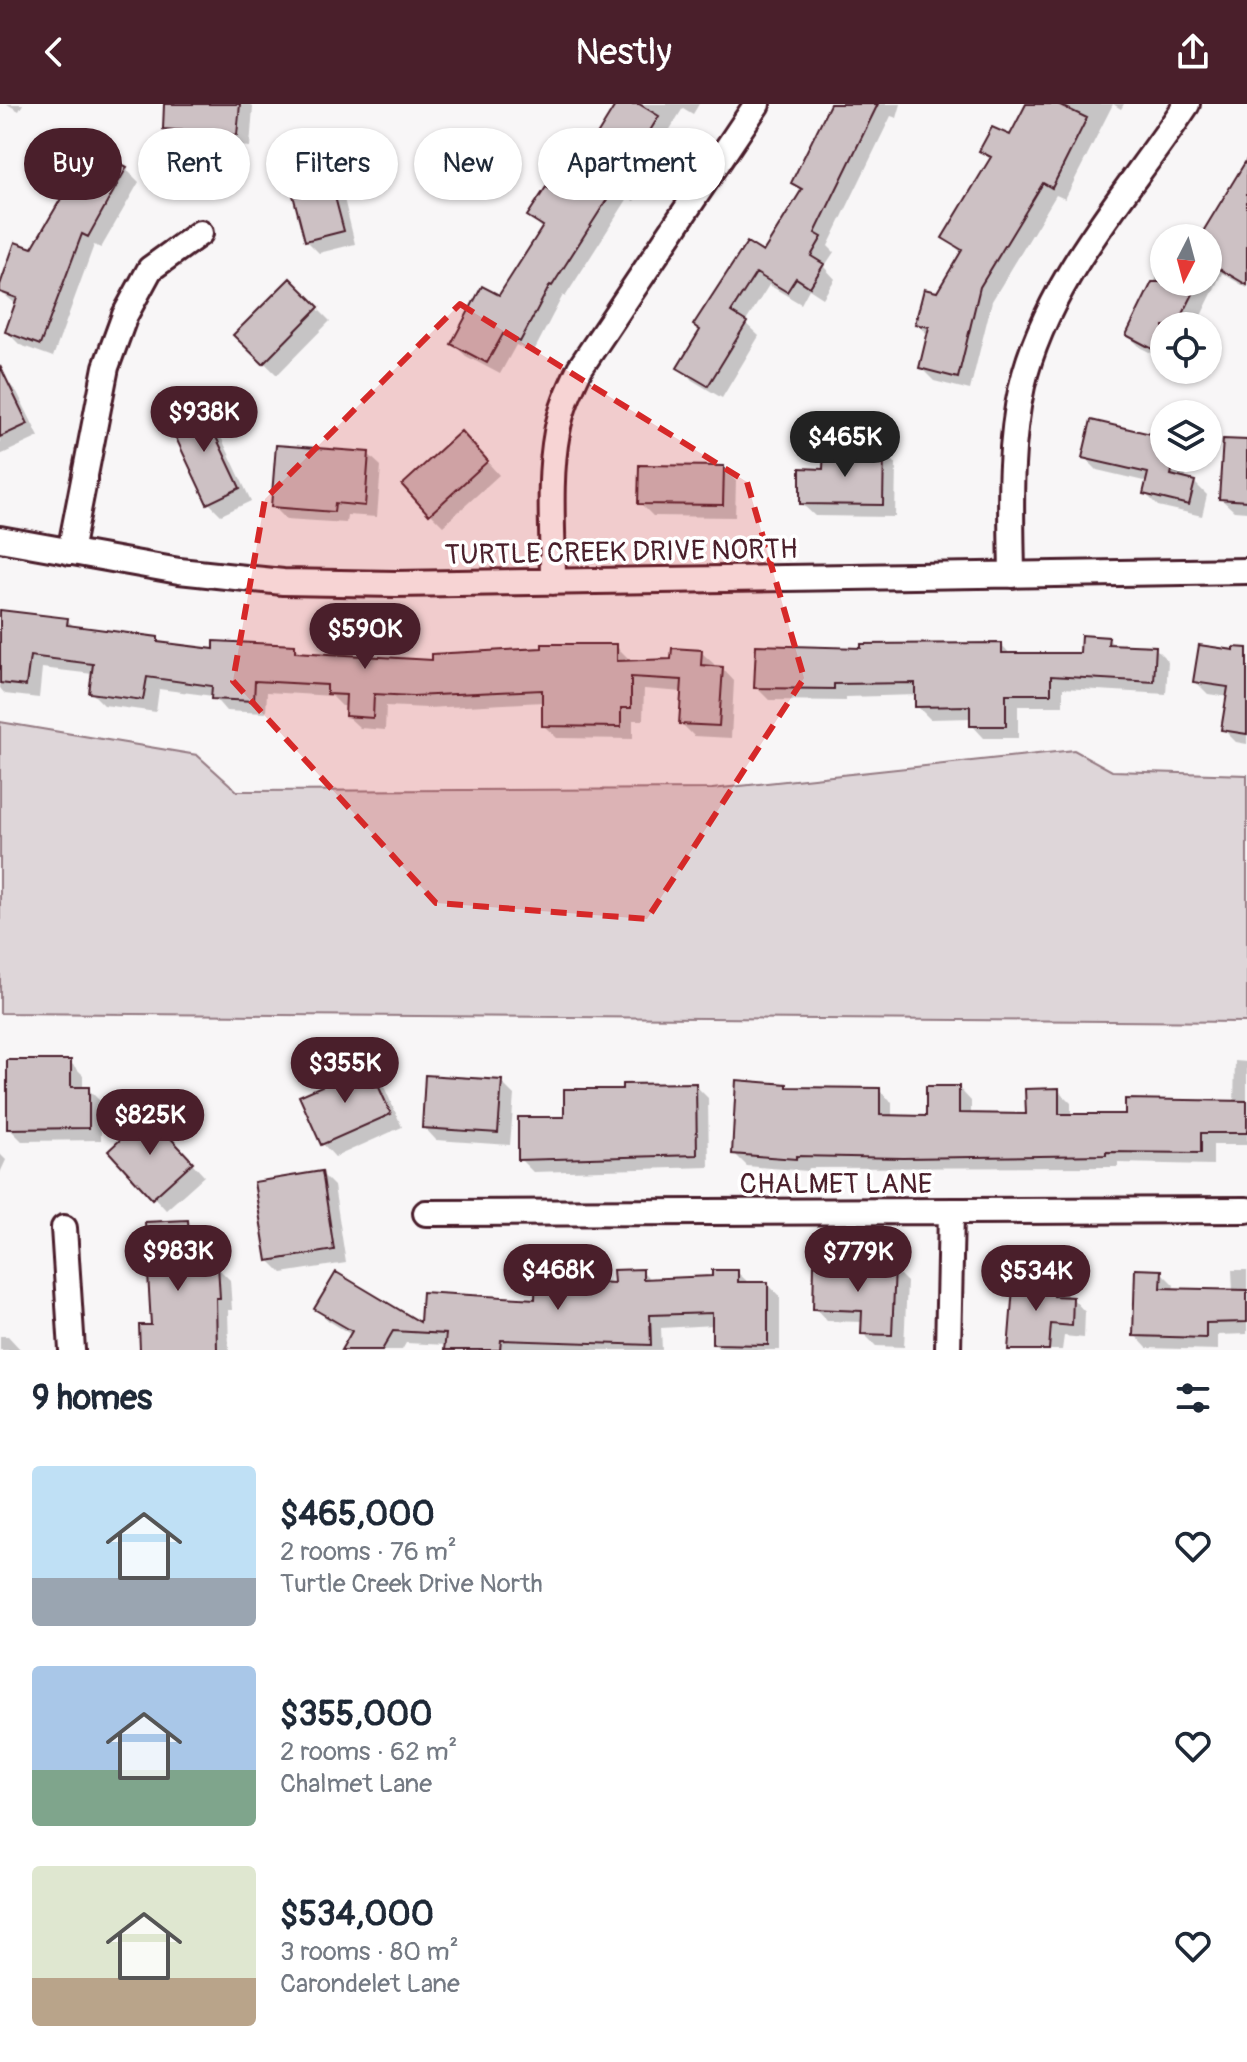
<!DOCTYPE html>
<meta charset="utf-8">
<style>
:root{--surface:#fff;--page:#f6f6f7;--text:#1f2937;--muted:#747a83;--accent:#4a1f2b}
body{margin:0;font-family:Pangolin,sans-serif;background:var(--page);color:var(--text);height:100vh;display:flex;flex-direction:column;font-size:30px;white-space:nowrap}
*{box-sizing:border-box;margin:0}
p{font-size:26px;color:var(--muted)}
.icon{flex:none;width:44px;height:44px;fill:none;stroke:currentColor;stroke-width:2;stroke-linecap:round;stroke-linejoin:round}
.map{position:relative;height:1246px;overflow:hidden}
.panel{display:flex;flex-direction:column;background:var(--surface);flex:1}
.panel>*{flex:none}
.top-card{position:absolute;left:24px;top:24px;width:800px;height:72px;display:flex;gap:16px}
.needle{width:52px;rotate:186deg}
.tools{position:absolute;left:1150px;top:120px;display:grid;gap:16px}
.tools a{display:grid;place-items:center;width:72px;height:72px;border-radius:50%;background:var(--surface);box-shadow:0 2px 6px #0004;font-size:40px}
.price{position:absolute;translate:-50% -68px;padding:0 18px;border-radius:28px;background:var(--accent);color:#fff;font-size:26px;line-height:52px;filter:drop-shadow(0 2px 4px #0008)}
.price::after{content:'';position:absolute;left:50%;top:48px;width:24px;height:18px;margin-left:-12px;background:inherit;clip-path:polygon(0 0,100% 0,50% 100%)}
.price.on{background:#222;color:#fff}
ul{padding:0;list-style:none}
li{display:flex;align-items:center;gap:24px;height:200px;padding:0 32px}
li span{display:grid;place-items:center;flex:none;width:224px;height:160px;border-radius:8px;color:#555}
li>.icon{margin-inline-start:auto}
span .icon{width:96px;height:96px;fill:#fffc;stroke-width:1}
li b{font-size:34px}
h2{display:flex;justify-content:space-between;align-items:center;height:96px;padding:0 32px;font-size:34px}
.tag{padding:0 28px;border-radius:36px;background:var(--surface);box-shadow:0 2px 6px #0004;font-size:28px;line-height:72px}
.tag.on{background:var(--accent);color:#fff}
header{display:flex;justify-content:space-between;align-items:center;height:104px;padding:0 32px;background:var(--accent);color:#fff;font-size:36px;font-weight:600}
.map>svg:first-child{display:block}
.green{fill:#ded6d9;stroke:#947a82;stroke-width:2}
.shadow{fill:#0003}
.building{fill:#cdc1c4;stroke:#4a1f2b;stroke-width:2}
.lines{fill:none;stroke-linecap:round;stroke-linejoin:round}
.street-casing{stroke:#4a1f2b;stroke-width:30}
.street{stroke:#fff;stroke-width:24}
.marked{fill:#d62828;fill-opacity:0.2;stroke:#d62828;stroke-width:6;stroke-dasharray:16 10;stroke-linejoin:round}
.labels{text-anchor:middle;stroke-width:7;stroke-linejoin:round;paint-order:stroke}
.street-label{font-size:28px;fill:#4a1f2b;stroke:#fff}
</style>
<header><svg class="icon" aria-label="back" viewBox="0 0 24 24"><path d="M15 5l-7 7 7 7"/></svg>Nestly<svg class="icon" aria-label="share" viewBox="0 0 24 24"><path d="M12 15V3M7 8l5-5 5 5M5 13v7h14v-7"/></svg></header>
<div class="map">
<svg width="1247" height="1246" viewBox="0 0 1247 1246">
<rect width="100%" height="100%" fill="#f8f6f7"/>
<filter id="ink" filterUnits="userSpaceOnUse"><feTurbulence type="fractalNoise" baseFrequency=".0125" numOctaves="2"/><feDisplacementMap in="SourceGraphic" scale="16" xChannelSelector="R" yChannelSelector="G"/><feConvolveMatrix kernelMatrix="1 2 1 2 8 2 1 2 1" color-interpolation-filters="sRGB"/></filter>
<g filter="url(#ink)">
<path class="green" d="M 0,618 L 197,651 L 237,687 L 712,685 L 1074,646 L 1112,667 L 1247,671 L 1247,918 L 0,909 Z"/>
<path class="shadow" d="M 7,0 L 23,0 L 19,7 Z
M 166,0 L 249,0 L 253,3 L 250,43 L 178,37 L 165,25 Z
M 619,0 L 699,0 L 693,10 L 683,4 L 655,50 L 660,55 L 634,97 L 628,94 L 565,193 L 563,191 L 533,249 L 516,241 L 500,270 L 466,252 L 453,240 L 500,194 L 543,125 L 530,112 L 560,94 Z
M 848,0 L 901,0 L 897,14 L 891,12 L 828,142 L 834,148 L 824,163 L 835,175 L 823,194 L 809,185 L 801,200 L 769,181 L 745,219 L 759,232 L 722,294 L 692,276 L 680,263 L 764,151 L 803,88 L 794,79 Z
M 1028,0 L 1058,2 L 1060,0 L 1124,0 L 1121,5 L 1113,0 L 1065,95 L 1056,91 L 992,197 L 970,286 L 934,277 L 921,264 L 929,232 L 917,219 L 938,191 L 962,149 L 944,133 L 991,56 L 982,47 L 1011,34 Z
M 325,57 L 338,70 L 355,140 L 319,149 L 306,136 Z
M 126,65 L 139,78 L 101,144 L 94,141 L 53,253 L 20,241 L 7,228 L 17,201 L 0,187 L 33,147 L 66,89 L 54,77 L 84,67 Z
M 1247,73 L 1247,184 L 1222,169 L 1196,222 L 1164,222 L 1164,255 L 1141,244 L 1128,231 L 1163,161 L 1164,178 L 1208,178 L 1208,134 L 1201,134 Z
M 290,177 L 330,217 L 277,271 L 236,231 Z
M 4,275 L 17,288 L 39,333 L 0,351 L 0,277 Z
M 200,304 L 213,316 L 251,397 L 221,411 L 209,399 Z
M 1164,335 L 1164,354 L 1190,354 L 1185,376 L 1194,378 L 1207,391 L 1202,412 L 1158,402 L 1145,389 L 1148,378 L 1097,366 L 1084,353 Z
M 1247,338 L 1247,408 L 1234,407 L 1221,395 Z
M 474,343 L 499,371 L 443,422 L 430,409 Z
M 883,347 L 896,360 L 895,413 L 815,412 L 802,400 L 825,367 Z
M 368,350 L 381,362 L 377,413 L 347,411 L 346,419 L 286,415 L 273,402 Z
M 723,364 L 736,377 L 735,413 L 653,412 L 640,399 Z
M 0,513 L 67,516 L 76,524 L 157,535 L 162,540 L 216,548 L 295,543 L 302,551 L 434,558 L 616,542 L 629,555 L 629,558 L 673,557 L 701,548 L 714,560 L 714,564 L 722,564 L 734,577 L 731,634 L 694,632 L 681,619 L 683,588 L 644,585 L 643,616 L 633,616 L 633,635 L 557,634 L 544,622 L 544,598 L 427,604 L 386,602 L 385,626 L 360,624 L 347,612 L 347,602 L 342,602 L 332,592 L 267,588 L 266,609 L 226,607 L 213,592 L 159,585 L 156,608 L 104,601 L 91,588 L 93,570 L 42,564 L 39,594 L 5,590 L 0,584 Z
M 1108,535 L 1115,542 L 1155,544 L 1168,557 L 1166,590 L 1063,584 L 1063,602 L 1018,602 L 1018,634 L 984,634 L 972,621 L 972,614 L 930,615 L 917,602 L 917,591 L 846,593 L 846,597 L 769,596 L 756,583 L 863,546 L 1002,541 L 1011,551 L 1082,551 Z
M 1247,550 L 1247,640 L 1236,638 L 1223,625 L 1229,593 L 1208,590 L 1195,577 Z
M 1235,957 L 1247,958 L 1247,1041 L 1213,1041 L 1213,1061 L 1118,1059 L 1118,1063 L 809,1064 L 808,1067 L 747,1062 L 734,1049 L 788,985 L 879,986 L 892,999 L 892,1013 L 928,1014 L 959,984 L 971,997 L 971,1011 L 1028,1012 L 1058,986 L 1071,999 L 1071,1012 L 1127,1012 L 1234,999 Z
M 70,958 L 83,971 L 83,985 L 88,985 L 101,998 L 101,1036 L 22,1037 L 9,1024 Z
M 368,963 L 381,976 L 402,1023 L 335,1053 L 323,1040 Z
M 501,978 L 514,991 L 510,1041 L 436,1036 L 424,1023 Z
M 695,981 L 708,994 L 709,1063 L 533,1068 L 520,1055 L 566,1015 L 625,987 Z
M 161,1025 L 204,1072 L 166,1106 L 111,1047 Z
M 0,1050 L 6,1056 L 0,1069 Z
M 321,1069 L 334,1082 L 346,1159 L 282,1169 L 269,1156 Z
M 187,1118 L 200,1130 L 202,1164 L 217,1163 L 230,1176 L 232,1206 L 228,1206 L 229,1246 L 142,1246 L 153,1223 Z
M 894,1165 L 907,1178 L 904,1243 L 876,1242 L 863,1229 L 863,1218 L 827,1217 L 815,1204 Z
M 1232,1166 L 1247,1166 L 1247,1230 L 1218,1231 L 1218,1246 L 1147,1244 L 1135,1231 L 1161,1168 L 1174,1181 L 1173,1186 L 1233,1187 Z
M 642,1167 L 651,1176 L 714,1174 L 737,1168 L 750,1180 L 768,1180 L 780,1193 L 780,1246 L 720,1246 L 714,1239 L 714,1221 L 661,1224 L 662,1246 L 446,1246 L 447,1241 L 406,1239 L 402,1246 L 343,1246 L 352,1231 L 329,1217 L 316,1205 L 422,1222 L 537,1197 L 559,1168 L 570,1179 L 616,1181 Z
M 1055,1176 L 1067,1189 L 1067,1195 L 1073,1195 L 1085,1208 L 1084,1234 L 1064,1232 L 1062,1246 L 1010,1246 Z
M 0,1232 L 8,1232 L 21,1246 L 0,1246 Z"/>
<path class="building" d="M 164,0 L 240,0 L 237,31 L 163,25 Z
M 616,0 L 639,0 L 659,12 L 643,38 L 649,41 L 621,86 L 615,83 L 552,182 L 550,181 L 520,238 L 503,230 L 487,259 L 451,240 L 482,182 L 499,191 L 543,122 L 527,112 L 546,83 L 560,91 Z
M 830,0 L 878,0 L 815,129 L 822,133 L 811,152 L 824,160 L 810,183 L 796,174 L 787,188 L 756,169 L 731,208 L 747,218 L 708,282 L 677,264 L 700,226 L 693,221 L 747,138 L 763,148 L 802,85 L 791,79 Z
M 1026,0 L 1058,0 L 1087,14 L 1052,84 L 1043,79 L 980,183 L 958,274 L 919,264 L 929,223 L 915,220 L 924,185 L 937,188 L 962,146 L 942,134 L 991,53 L 979,47 L 992,23 L 1010,31 Z
M 94,45 L 127,63 L 88,133 L 82,130 L 40,241 L 5,228 L 17,194 L 0,188 L 0,181 L 15,138 L 32,144 L 66,86 L 52,78 L 65,54 L 83,64 Z
M 325,55 L 344,127 L 305,137 L 286,64 Z
M 1247,55 L 1247,181 L 1208,158 L 1208,134 L 1199,134 Z
M 290,174 L 319,203 L 263,260 L 233,231 Z
M 1152,178 L 1199,178 L 1177,222 L 1164,222 L 1164,251 L 1126,231 Z
M 0,262 L 28,320 L 0,333 Z
M 201,301 L 240,384 L 207,400 L 168,317 Z
M 1091,316 L 1164,333 L 1164,354 L 1175,354 L 1171,371 L 1195,377 L 1189,401 L 1143,390 L 1148,369 L 1082,354 Z
M 461,327 L 488,357 L 429,411 L 402,381 Z
M 1223,335 L 1247,336 L 1247,397 L 1219,395 Z
M 276,341 L 369,348 L 365,402 L 335,399 L 334,408 L 271,403 Z
M 824,345 L 884,345 L 883,401 L 800,400 L 800,364 L 823,365 Z
M 639,361 L 724,362 L 723,401 L 638,400 Z
M 0,506 L 68,514 L 67,521 L 158,533 L 158,538 L 214,545 L 214,537 L 295,541 L 295,548 L 432,556 L 432,550 L 542,544 L 542,540 L 617,540 L 617,557 L 671,555 L 672,544 L 702,546 L 701,561 L 723,563 L 719,622 L 679,620 L 682,576 L 631,573 L 631,604 L 621,604 L 621,623 L 542,622 L 542,586 L 413,592 L 374,590 L 373,614 L 345,612 L 346,591 L 327,590 L 327,581 L 255,577 L 254,597 L 211,595 L 212,582 L 147,573 L 143,596 L 89,589 L 93,560 L 30,552 L 26,582 L 0,579 Z
M 1081,531 L 1109,533 L 1108,540 L 1156,542 L 1154,578 L 1051,572 L 1051,590 L 1006,590 L 1006,622 L 970,622 L 970,602 L 915,603 L 915,579 L 834,580 L 834,585 L 754,584 L 756,541 L 861,544 L 861,540 L 1002,539 L 1002,549 L 1080,549 Z
M 1199,541 L 1234,546 L 1234,543 L 1247,544 L 1247,630 L 1221,626 L 1228,583 L 1193,578 Z
M 7,956 L 71,956 L 71,983 L 89,983 L 89,1024 L 7,1025 Z
M 369,961 L 391,1010 L 321,1041 L 299,992 Z
M 425,971 L 502,976 L 498,1029 L 422,1024 Z
M 736,976 L 787,980 L 787,983 L 880,984 L 880,1011 L 926,1012 L 926,982 L 959,982 L 959,1009 L 1026,1010 L 1025,985 L 1059,984 L 1059,1010 L 1125,1010 L 1125,995 L 1247,997 L 1247,1029 L 1201,1029 L 1201,1049 L 1106,1048 L 1106,1051 L 903,1054 L 796,1052 L 796,1055 L 732,1050 Z
M 696,979 L 697,1051 L 518,1056 L 518,1013 L 564,1013 L 564,985 L 622,985 L 622,980 Z
M 148,1010 L 193,1058 L 152,1095 L 108,1047 Z
M 322,1067 L 334,1146 L 267,1157 L 254,1078 Z
M 188,1116 L 191,1163 L 218,1161 L 220,1194 L 216,1194 L 217,1246 L 140,1246 L 139,1221 L 151,1221 L 145,1118 Z
M 814,1161 L 895,1163 L 892,1231 L 861,1230 L 862,1207 L 813,1205 Z
M 536,1165 L 560,1166 L 559,1176 L 614,1179 L 613,1166 L 643,1165 L 643,1175 L 712,1172 L 712,1166 L 738,1166 L 738,1178 L 768,1178 L 768,1241 L 712,1240 L 712,1209 L 650,1211 L 651,1241 L 501,1236 L 500,1246 L 444,1246 L 446,1230 L 393,1227 L 382,1246 L 341,1246 L 352,1227 L 314,1205 L 336,1168 L 420,1218 L 422,1188 L 535,1195 Z
M 1135,1165 L 1162,1166 L 1161,1184 L 1247,1186 L 1247,1218 L 1206,1219 L 1206,1234 L 1133,1232 Z
M 1014,1171 L 1055,1174 L 1054,1192 L 1073,1193 L 1072,1222 L 1051,1220 L 1049,1246 L 1008,1246 Z"/>
<g class="lines">
<g class="street-casing">
<path id="street" d="M 0,435 L 179,467 L 283,478 L 396,480 L 1247,467
M 70,448 L 106,263 L 125,211 L 150,165 L 200,129
M 1012,471 C 1011,408 1008,344 1022,282 C 1047,176 1128,89 1187,0
M 553,478 C 553,429 548,376 557,328 C 561,305 570,285 580,264 L 757,0
M 426,1109 L 1247,1106
M 64,1124 L 72,1246
M 948,1246 L 951,1108"/>
</g>
<use href="#street" class="street"/>
</g>
</g>
<path class="marked" d="M 460,200 L 747,378 L 804,574 L 647,815 L 436,799 L 233,577 L 265,395 Z"/>
<g class="labels">
<g class="street-label">
<text transform="translate(621 447) rotate(-1)" y="10">TURTLE CREEK DRIVE NORTH</text>
<text x="836" y="1089">CHALMET LANE</text>
</g>
</g>
</svg>
<div class="tools">
<a><svg class="needle" viewBox="-14 -14 28 28"><path d="M0-13l5 13h-10z" fill="#e53935"/><path d="M0 13l5-13h-10z" fill="#747a83"/></svg></a>
<a><svg class="icon" aria-label="locate" viewBox="0 0 24 24"><circle cx="12" cy="12" r="6"/><path d="M12 2v4M12 18v4M2 12h4M18 12h4"/></svg></a>
<a><svg class="icon" aria-label="layers" viewBox="0 0 24 24"><path d="M12 4l9 5-9 5-9-5zM3 14l9 5 9-5"/></svg></a>
</div>
<b class="price" style="left:204px;top:350px">$938K</b>
<b class="price on" style="left:845px;top:375px">$465K</b>
<b class="price" style="left:365px;top:567px">$590K</b>
<b class="price" style="left:345px;top:1001px">$355K</b>
<b class="price" style="left:150px;top:1053px">$825K</b>
<b class="price" style="left:178px;top:1189px">$983K</b>
<b class="price" style="left:858px;top:1190px">$779K</b>
<b class="price" style="left:558px;top:1208px">$468K</b>
<b class="price" style="left:1036px;top:1209px">$534K</b>
<div class="top-card">
<a class="tag on">Buy</a>
<a class="tag">Rent</a>
<a class="tag">Filters</a>
<a class="tag">New</a>
<a class="tag">Apartment</a>
</div>
</div>
<section class="panel">
<h2>9 homes<svg class="icon" aria-label="filters" viewBox="0 0 24 24"><path d="M4 7h16M4 17h16"/><circle cx="9" cy="7" r="2"/><circle cx="15" cy="17" r="2"/></svg></h2>
<ul>
<li><span style="background:linear-gradient(#bfe0f5 70%,#9aa5b1 0)"><svg class="icon" aria-label="home" viewBox="0 0 24 24"><path d="M3 11l9-7 9 7M6 9v11h12V9"/></svg></span><div><b>$465,000</b><p>2 rooms · 76 m²</p><p>Turtle Creek Drive North</p></div><svg class="icon" aria-label="heart" viewBox="0 0 24 24"><path d="M12 20l-8-8c-3-5 5-10 8-4 3-6 11-1 8 4z"/></svg></li>
<li><span style="background:linear-gradient(#a9c7e8 65%,#7fa58c 0)"><svg class="icon" aria-label="home" viewBox="0 0 24 24"><path d="M3 11l9-7 9 7M6 9v11h12V9"/></svg></span><div><b>$355,000</b><p>2 rooms · 62 m²</p><p>Chalmet Lane</p></div><svg class="icon" aria-label="heart" viewBox="0 0 24 24"><path d="M12 20l-8-8c-3-5 5-10 8-4 3-6 11-1 8 4z"/></svg></li>
<li><span style="background:linear-gradient(#dfe7d0 70%,#b9a48a 0)"><svg class="icon" aria-label="home" viewBox="0 0 24 24"><path d="M3 11l9-7 9 7M6 9v11h12V9"/></svg></span><div><b>$534,000</b><p>3 rooms · 80 m²</p><p>Carondelet Lane</p></div><svg class="icon" aria-label="heart" viewBox="0 0 24 24"><path d="M12 20l-8-8c-3-5 5-10 8-4 3-6 11-1 8 4z"/></svg></li>
</ul>
</section>
